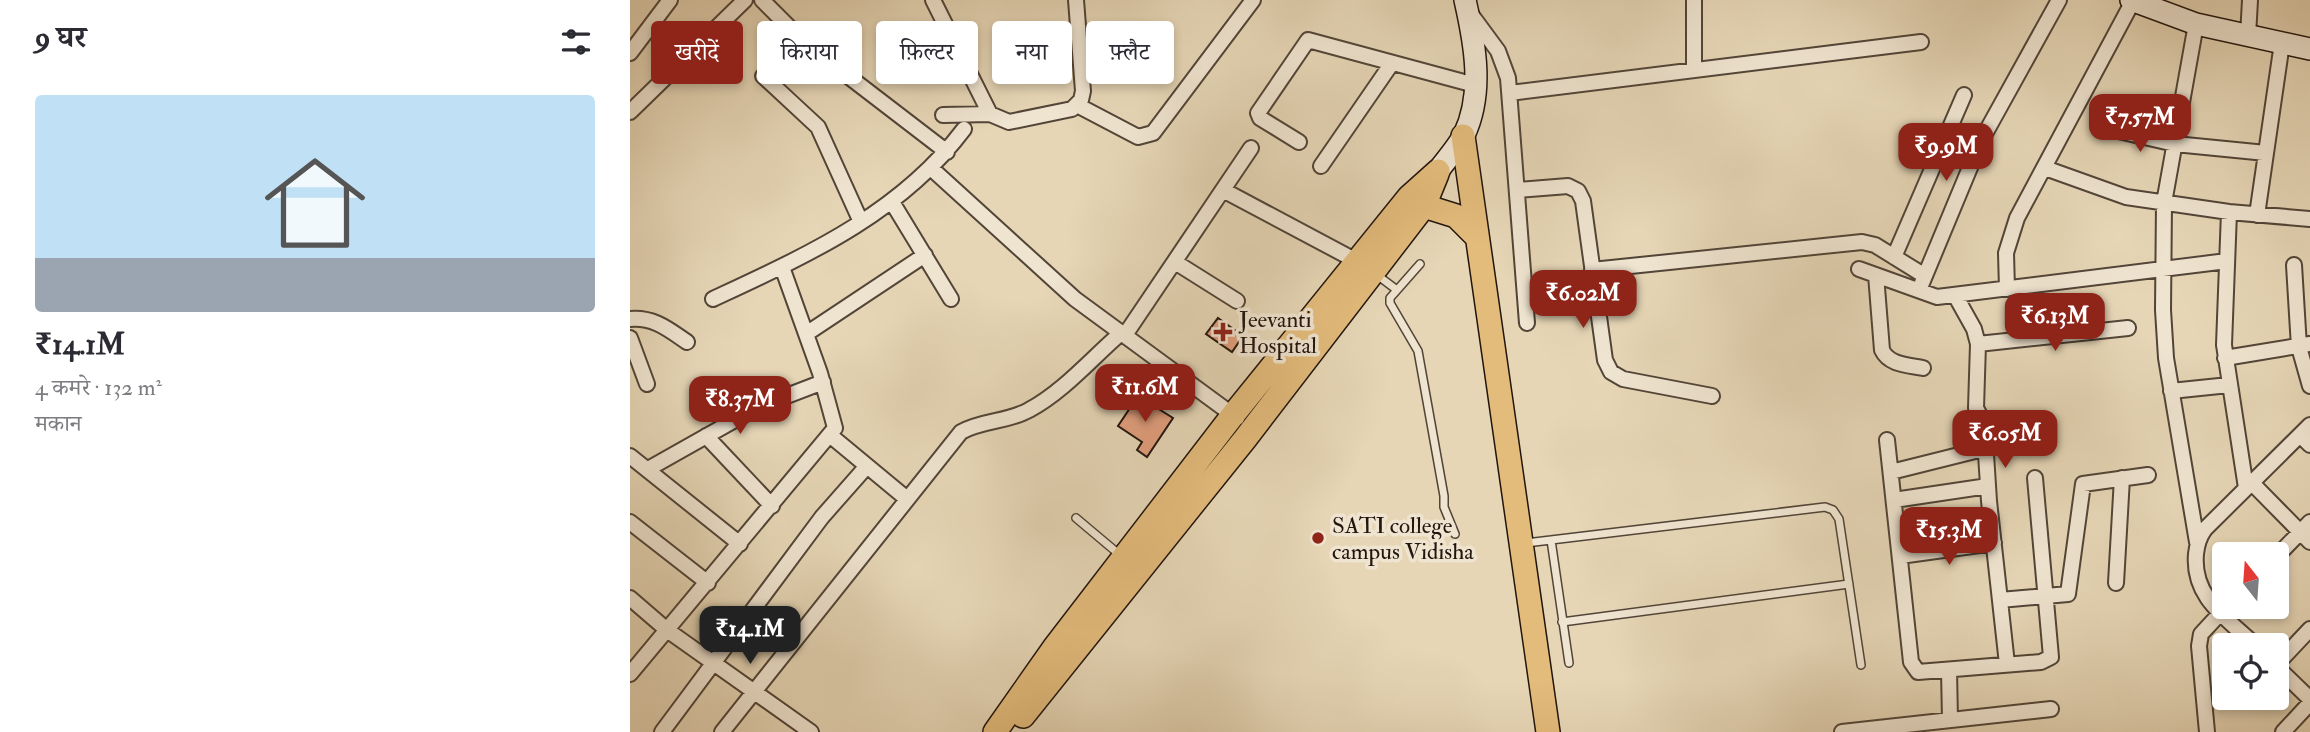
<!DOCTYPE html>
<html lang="hi">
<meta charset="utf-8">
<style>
:root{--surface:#fff;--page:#f2f2f3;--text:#2b2b33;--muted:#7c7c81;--accent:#8f2418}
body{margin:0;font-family:"IM FELL Double Pica","Noto Serif Devanagari",serif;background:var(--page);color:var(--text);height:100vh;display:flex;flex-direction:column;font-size:26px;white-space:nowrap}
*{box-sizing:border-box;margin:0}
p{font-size:23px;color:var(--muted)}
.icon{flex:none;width:38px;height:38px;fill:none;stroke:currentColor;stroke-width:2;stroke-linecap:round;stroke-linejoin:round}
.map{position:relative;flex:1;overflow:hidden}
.side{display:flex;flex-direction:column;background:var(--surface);width:630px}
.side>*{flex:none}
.guide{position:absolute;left:21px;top:21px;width:665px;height:63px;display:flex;gap:14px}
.needle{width:46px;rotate:343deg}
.fabs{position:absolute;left:1582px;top:542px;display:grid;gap:14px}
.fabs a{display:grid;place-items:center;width:77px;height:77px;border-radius:7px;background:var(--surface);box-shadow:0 4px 10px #0003;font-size:35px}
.price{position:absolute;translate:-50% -60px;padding:0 16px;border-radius:14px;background:var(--accent);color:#fff;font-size:23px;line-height:46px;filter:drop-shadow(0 2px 4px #0008)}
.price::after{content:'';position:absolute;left:50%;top:42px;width:21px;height:16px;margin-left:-10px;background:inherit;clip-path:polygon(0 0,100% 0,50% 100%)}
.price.selected{background:#222;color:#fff}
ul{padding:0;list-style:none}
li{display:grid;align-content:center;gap:14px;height:371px;padding:0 35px}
li span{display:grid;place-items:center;height:217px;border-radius:7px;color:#555}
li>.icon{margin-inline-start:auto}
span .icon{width:126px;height:126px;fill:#fffc;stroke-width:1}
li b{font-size:30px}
h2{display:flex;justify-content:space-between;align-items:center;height:84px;padding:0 35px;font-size:30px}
.chip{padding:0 24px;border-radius:7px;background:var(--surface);box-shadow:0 4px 10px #0003;font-size:24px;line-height:63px}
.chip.selected{background:var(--accent);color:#fff}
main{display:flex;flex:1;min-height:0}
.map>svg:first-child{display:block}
.building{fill:#e19e7d;stroke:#21150e;stroke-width:2}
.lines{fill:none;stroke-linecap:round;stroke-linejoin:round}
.lane-casing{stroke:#524538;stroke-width:10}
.street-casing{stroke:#524538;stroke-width:18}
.secondary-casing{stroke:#21150e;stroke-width:24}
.primary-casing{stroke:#21150e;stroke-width:26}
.lane{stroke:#efe4d0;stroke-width:7}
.street{stroke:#efe4d0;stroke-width:14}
.secondary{stroke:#efe4d0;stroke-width:21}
.primary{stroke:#e3bb7b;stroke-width:23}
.poi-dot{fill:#8f2418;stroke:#efe4d0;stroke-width:2.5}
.labels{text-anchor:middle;stroke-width:7;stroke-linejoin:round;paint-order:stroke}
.poi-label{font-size:23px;fill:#21150e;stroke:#efe4d0;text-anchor:start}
</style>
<main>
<section class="side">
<h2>9 घर<svg class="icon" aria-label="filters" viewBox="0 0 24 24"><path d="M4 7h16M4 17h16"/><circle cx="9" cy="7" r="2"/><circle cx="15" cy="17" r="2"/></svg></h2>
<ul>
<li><span style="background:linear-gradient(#bfe0f5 75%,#9aa5b1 0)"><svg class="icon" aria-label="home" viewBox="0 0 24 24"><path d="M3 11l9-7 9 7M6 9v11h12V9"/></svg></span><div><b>₹14.1M</b><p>4 कमरे · 132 m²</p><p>मकान</p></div></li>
</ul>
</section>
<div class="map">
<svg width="1680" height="732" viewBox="0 0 1680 732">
<rect width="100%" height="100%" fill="#e6d6b6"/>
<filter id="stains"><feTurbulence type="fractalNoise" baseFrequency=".00286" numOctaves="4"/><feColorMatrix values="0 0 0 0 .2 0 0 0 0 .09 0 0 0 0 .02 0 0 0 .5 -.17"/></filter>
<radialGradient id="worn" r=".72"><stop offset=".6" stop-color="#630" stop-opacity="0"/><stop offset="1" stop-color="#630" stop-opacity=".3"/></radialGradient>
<path class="building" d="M 588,318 L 613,336 L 602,352 L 576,334 Z
M 508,396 L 543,418 L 517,457 L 507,450 L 512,442 L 488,426 Z"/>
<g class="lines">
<g class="lane-casing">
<path id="lane" d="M 790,264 L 760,298 L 760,303 L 788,351 L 814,496 L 814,507 L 825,534
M 747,275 L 767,290
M 446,518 L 490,555
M 921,540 L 939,663
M 896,543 L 1195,507 L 1203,510 L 1209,519 L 1231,665
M 932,622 L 1219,584"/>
</g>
<g class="street-casing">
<path id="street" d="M 132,0 L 175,43 L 317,152
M 303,0 L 360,114 L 379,122 L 442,109 L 451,100 L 453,91 L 446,0
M 1064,0 L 1064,70
M 840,13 L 868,51 L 878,78 L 897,323
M 1566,24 L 1534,203 L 1533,310 L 1536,358 L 1567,542
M 1618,36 L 1620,0
M 0,53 L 40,0
M 133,76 L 188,127 L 231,222
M 880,93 L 1291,42
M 447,105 L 508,137 L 523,133 L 623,0
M 0,112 L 115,0
M 313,115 L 360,114
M 1484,130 L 1545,144 L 1636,153
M 669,142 L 630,118 L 628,113 L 678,40 L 845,85
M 691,166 L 762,63
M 1415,168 L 1496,197 L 1599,212 L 1680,219
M 302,169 L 445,299 L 607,418
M 593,190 L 734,265
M 888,190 L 938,186 L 948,191 L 953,201 L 975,360 L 981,372 L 993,379 L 1082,396
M 262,202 L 321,299
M 1599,212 L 1594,345 L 1616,488
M 1627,215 L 1652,43
M 1264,257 L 1334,95
M 545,262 L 607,301
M 1664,265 L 1669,347 L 1680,386
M 1229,269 L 1307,297 L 1597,261
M 962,270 L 1232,242 L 1245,245 L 1295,276
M 1246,275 L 1252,350 C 1259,365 1278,365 1293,368
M 1292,283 L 1351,141 L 1429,0
M 1377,289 L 1376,253 L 1387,218 L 1503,1
M 1325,295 L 1344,329 L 1348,344 L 1346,408 L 1354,423 L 1359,501 L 1377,664
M 83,299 C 177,255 270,214 334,129
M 0,319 C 24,317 38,329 57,342
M 176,334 L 295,255
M 495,335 L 621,148
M 0,338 L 17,384
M 1348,344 L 1498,328
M 1595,358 L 1680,344
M 1541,391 L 1599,385
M 1670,435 L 1680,445
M 76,436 L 142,506
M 201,436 L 277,499
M 1257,440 L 1281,662 L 1288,672 L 1411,662 L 1421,657 L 1405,478
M 0,456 L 110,544
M 18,469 L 128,407 L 193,382
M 1261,472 L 1357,448
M 1622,483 L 1680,542
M 1264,500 L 1358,486
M 0,522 L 78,583
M 1270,556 L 1364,543
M 1647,556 L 1680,522
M 1486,583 L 1492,478
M 0,598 L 37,630 L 181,732
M 1370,600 L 1438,594 L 1453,484 L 1518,475
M 1626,646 C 1597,618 1562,598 1566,554 C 1567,544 1569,537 1575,529 L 1680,425
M 1647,664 L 1680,629
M 1647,667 L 1680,699
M 1319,670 L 1320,720
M 0,674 L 205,428 L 190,373 L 152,267
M 32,732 L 192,517 L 237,466
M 92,732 L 331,432 C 352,420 378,422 399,410 C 433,392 462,358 491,333
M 1212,732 L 1421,709
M 1577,732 L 1569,646 L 1571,634 L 1596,607
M 1653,732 L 1680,703"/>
</g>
<g class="secondary-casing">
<path id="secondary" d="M 1501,0 L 1566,24 L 1680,49
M 808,171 C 816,160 827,148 834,135 C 854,93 845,44 835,0"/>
</g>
<g class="primary-casing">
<path id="primary" d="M 833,136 L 918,732
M 794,206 L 826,216 L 847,237
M 393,716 L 615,439 L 794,206 L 807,174
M 365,732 L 424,648 L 603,415 L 779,197 L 808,171"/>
</g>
<use href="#lane" class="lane"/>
<use href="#street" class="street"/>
<use href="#secondary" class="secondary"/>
<use href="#primary" class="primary"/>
</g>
<g class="poi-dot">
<path d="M589.5 321.5h7v7h7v7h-7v7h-7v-7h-7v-7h7z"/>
<circle cx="688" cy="538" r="7"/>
</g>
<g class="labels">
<g class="poi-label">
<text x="609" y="327">Jeevanti<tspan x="609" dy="26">Hospital</tspan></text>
<text x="702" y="533">SATI college<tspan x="702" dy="26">campus Vidisha</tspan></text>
</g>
</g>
<rect width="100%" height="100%" filter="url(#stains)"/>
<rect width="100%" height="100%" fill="url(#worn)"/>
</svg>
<div class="fabs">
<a><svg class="needle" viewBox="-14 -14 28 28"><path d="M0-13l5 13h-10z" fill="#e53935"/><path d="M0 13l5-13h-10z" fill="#7c7c81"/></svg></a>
<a><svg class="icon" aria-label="locate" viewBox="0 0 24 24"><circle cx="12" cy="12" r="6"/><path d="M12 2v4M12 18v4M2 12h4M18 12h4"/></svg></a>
</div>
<b class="price" style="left:1510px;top:154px">₹7.57M</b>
<b class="price" style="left:1316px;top:183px">₹9.9M</b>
<b class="price" style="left:953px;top:330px">₹6.02M</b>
<b class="price" style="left:1425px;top:353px">₹6.13M</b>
<b class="price" style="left:515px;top:424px">₹11.6M</b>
<b class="price" style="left:110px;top:436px">₹8.37M</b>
<b class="price" style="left:1375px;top:470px">₹6.05M</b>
<b class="price" style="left:1319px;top:567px">₹15.3M</b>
<b class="price selected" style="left:120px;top:666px">₹14.1M</b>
<div class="guide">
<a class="chip selected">खरीदें</a>
<a class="chip">किराया</a>
<a class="chip">फ़िल्टर</a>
<a class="chip">नया</a>
<a class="chip">फ़्लैट</a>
</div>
</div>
</main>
